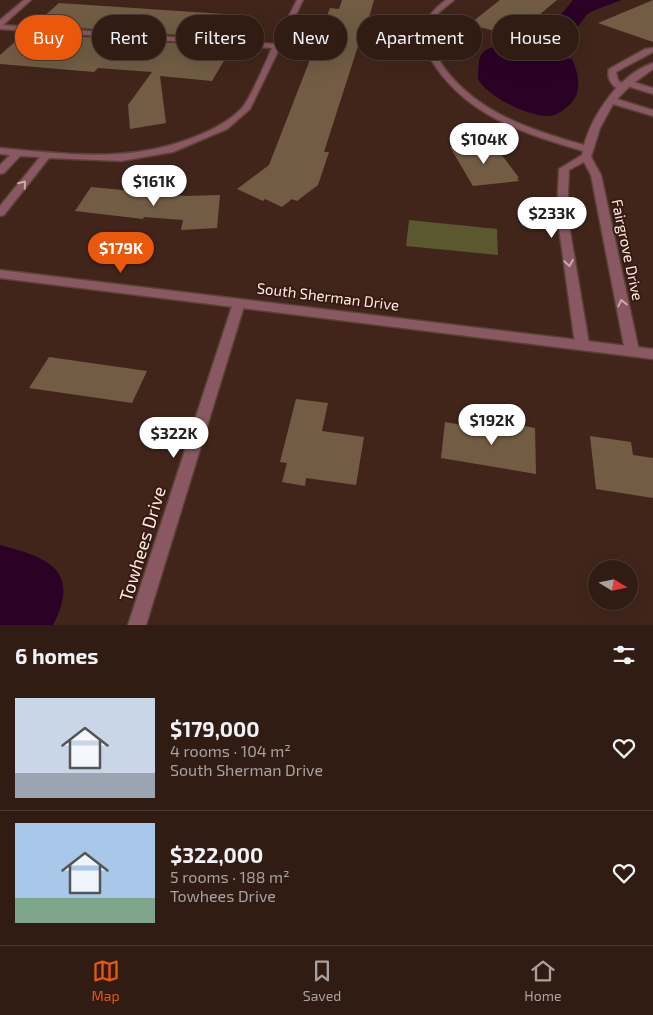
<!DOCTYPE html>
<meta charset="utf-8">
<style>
:root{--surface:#311c14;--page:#39251d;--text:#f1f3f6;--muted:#a8a1a0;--line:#4c3a34;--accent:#ea580c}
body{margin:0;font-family:"Exo 2",sans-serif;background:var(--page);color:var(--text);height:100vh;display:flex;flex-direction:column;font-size:19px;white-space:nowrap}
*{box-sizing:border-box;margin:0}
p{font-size:16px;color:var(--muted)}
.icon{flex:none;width:28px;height:28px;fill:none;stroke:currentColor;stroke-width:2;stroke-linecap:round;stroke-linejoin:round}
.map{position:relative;height:625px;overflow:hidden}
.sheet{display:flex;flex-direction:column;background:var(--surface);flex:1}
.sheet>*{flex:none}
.banner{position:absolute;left:15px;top:15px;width:624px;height:45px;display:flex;gap:10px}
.needle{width:32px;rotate:100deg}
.fabs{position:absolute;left:588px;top:560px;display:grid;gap:10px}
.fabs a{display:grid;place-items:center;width:50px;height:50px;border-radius:50%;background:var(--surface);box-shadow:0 5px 20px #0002,0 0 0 1px var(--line);font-size:25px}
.price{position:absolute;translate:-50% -42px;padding:0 11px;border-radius:18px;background:#fff;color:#222;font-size:16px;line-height:32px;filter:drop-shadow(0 1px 2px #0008)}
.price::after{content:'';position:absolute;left:50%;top:30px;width:15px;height:11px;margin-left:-8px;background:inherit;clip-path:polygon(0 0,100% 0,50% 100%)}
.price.active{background:var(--accent);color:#fff}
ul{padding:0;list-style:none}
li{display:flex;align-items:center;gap:15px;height:125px;padding:0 15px}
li+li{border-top:1px solid var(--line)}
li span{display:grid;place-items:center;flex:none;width:140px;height:100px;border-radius:0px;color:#555}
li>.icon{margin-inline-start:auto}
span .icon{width:60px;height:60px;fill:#fffc;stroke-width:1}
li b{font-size:21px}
h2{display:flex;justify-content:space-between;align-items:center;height:60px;padding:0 15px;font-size:21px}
.pill{padding:0 18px;border-radius:22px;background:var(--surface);box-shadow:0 5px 20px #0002,0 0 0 1px var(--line);font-size:18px;line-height:45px}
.pill.active{background:var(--accent);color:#fff}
.tab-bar{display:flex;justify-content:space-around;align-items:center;height:70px;border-top:1px solid var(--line);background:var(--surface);font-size:14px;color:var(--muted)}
.tab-bar a{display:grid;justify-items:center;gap:2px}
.tab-bar .active{color:var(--accent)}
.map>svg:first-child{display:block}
.green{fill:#5b582f}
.water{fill:#2b0226}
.building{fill:#725d44}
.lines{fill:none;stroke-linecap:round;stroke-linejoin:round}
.service-casing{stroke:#5b4137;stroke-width:3}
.minor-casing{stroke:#5b4137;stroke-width:3}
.tertiary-casing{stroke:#5b4137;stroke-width:3}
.service{fill:#895862;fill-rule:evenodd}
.minor{fill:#895862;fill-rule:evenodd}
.tertiary{fill:#895862;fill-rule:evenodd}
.oneway{stroke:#c9a9aa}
.labels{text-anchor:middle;stroke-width:4;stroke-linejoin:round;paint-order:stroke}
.street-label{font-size:15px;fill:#feebe4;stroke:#361b12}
.near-street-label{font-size:18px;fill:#feebe4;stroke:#361b12}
</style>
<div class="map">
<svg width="653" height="625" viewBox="0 0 653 625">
<rect width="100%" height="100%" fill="#41251b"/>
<path class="green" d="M 409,220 L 497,229 L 498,255 L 406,246 Z"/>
<path class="water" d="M 573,0 L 622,0 C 612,4 601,7 591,12 C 580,18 581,32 566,29 C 561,28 559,27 557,22 L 560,16 Z
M 502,46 L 572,59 C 580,77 583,95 566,108 C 561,112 555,116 549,116 C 530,117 487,97 478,79 C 479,58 477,48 502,46 Z
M 0,545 C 46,557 82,569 53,625 L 0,625 Z"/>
<path class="building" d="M 342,0 L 374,0 L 361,46 L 358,46 L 324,152 L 329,152 L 318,185 L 297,201 L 292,199 L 282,207 L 265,199 L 263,201 L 237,189 L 269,165 L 330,8 L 339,9 Z
M 500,0 L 557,0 L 520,31 L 506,31 L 503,33 L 475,26 L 478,23 L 472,22 Z
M 653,0 L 653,42 L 598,23 Z
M 59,3 L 224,14 L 251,17 L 237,39 L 34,25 Z
M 25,33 L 232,47 L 212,81 L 160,76 L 166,123 L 130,129 L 128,105 L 152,72 L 98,68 L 94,72 L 0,64 L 0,55 Z
M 493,143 L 519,178 L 517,178 L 519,181 L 473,186 L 450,147 Z
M 91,187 L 185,196 L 220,195 L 217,228 L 181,230 L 183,220 L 144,217 L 143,219 L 75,211 Z
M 49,357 L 147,371 L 132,403 L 29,388 Z
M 296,399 L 328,403 L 322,431 L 364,437 L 356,485 L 306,478 L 305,486 L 282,482 L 287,463 L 280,462 Z
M 497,421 L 535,428 L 536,474 L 441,458 L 445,422 L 497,431 Z
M 590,436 L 631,442 L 633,455 L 653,458 L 653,498 L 596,489 Z"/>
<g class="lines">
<g class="service-casing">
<path id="service" d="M 653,48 L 653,52 L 616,72 L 618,80 L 625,86 L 625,90 C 614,91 606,79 609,69 L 645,49 Z
M 627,80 L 653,88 L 653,94 L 624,85 L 624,81 Z"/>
</g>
<g class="minor-casing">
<path id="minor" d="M 24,0 L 31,0 L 3,25 L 275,44 L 297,0 L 303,0 L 250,109 L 227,129 L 173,152 L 121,161 L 49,158 L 4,215 L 0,216 L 0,206 L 40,157 L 20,156 L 4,173 L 0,174 L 0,165 L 10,155 L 0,154 L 0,148 C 67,154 128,163 192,138 C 210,131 227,123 241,109 C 250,100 266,61 272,48 L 0,29 L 0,20 Z
M 446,0 L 454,0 C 447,7 437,11 433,21 C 426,34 432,49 439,60 C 471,111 530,130 584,145 C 593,113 620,74 653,63 L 653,69 L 631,85 L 617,99 L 653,110 L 653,116 L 613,104 L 600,128 L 591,157 L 601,175 L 639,351 L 637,354 L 627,354 L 625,351 L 591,175 L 584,162 L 569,170 L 567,213 L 589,344 L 587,347 L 577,347 L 575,344 L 557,213 L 559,169 L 582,155 L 583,151 C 522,133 464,115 430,58 C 416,34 425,15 446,0 Z
M 239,299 L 245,303 L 146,625 L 128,625 L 233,303 Z"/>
</g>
<g class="tertiary-casing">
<path id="tertiary" d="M 0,270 L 653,349 L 653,359 L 0,278 Z"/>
</g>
<use href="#service" class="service"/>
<use href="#minor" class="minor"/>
<use href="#tertiary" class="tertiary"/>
</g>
<defs><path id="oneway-chevron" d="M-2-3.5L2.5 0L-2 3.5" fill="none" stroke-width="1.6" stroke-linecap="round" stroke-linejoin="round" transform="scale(1.25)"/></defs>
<g class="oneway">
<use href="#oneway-chevron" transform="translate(23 184) rotate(-51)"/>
<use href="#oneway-chevron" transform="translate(569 263) rotate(81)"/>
<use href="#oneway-chevron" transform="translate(622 303) rotate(-102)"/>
</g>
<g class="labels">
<g class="street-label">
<text transform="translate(627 250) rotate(78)" y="5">Fairgrove Drive</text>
<text transform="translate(328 297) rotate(7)" y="5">South Sherman Drive</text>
</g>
<g class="near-street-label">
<text transform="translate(143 544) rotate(-73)" y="6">Towhees Drive</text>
</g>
</g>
</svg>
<div class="fabs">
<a><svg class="needle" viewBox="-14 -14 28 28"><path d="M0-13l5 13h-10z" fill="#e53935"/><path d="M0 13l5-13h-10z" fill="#a8a1a0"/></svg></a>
</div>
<b class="price" style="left:484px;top:165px">$104K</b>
<b class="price" style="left:154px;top:207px">$161K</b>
<b class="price" style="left:552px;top:239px">$233K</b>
<b class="price active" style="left:121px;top:274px">$179K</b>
<b class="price" style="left:492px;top:446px">$192K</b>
<b class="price" style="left:174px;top:459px">$322K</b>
<div class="banner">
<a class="pill active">Buy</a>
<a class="pill">Rent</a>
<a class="pill">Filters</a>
<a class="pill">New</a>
<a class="pill">Apartment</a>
<a class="pill">House</a>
</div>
</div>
<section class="sheet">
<h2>6 homes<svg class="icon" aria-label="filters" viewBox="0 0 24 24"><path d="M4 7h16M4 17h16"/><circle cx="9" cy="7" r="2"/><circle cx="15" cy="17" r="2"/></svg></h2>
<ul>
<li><span style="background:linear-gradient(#c9d6e8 75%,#9aa5b1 0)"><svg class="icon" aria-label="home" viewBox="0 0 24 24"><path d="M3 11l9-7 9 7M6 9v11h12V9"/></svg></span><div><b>$179,000</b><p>4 rooms · 104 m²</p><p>South Sherman Drive</p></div><svg class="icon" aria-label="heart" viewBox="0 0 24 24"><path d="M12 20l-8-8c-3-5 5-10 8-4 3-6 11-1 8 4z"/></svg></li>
<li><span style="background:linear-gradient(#a9c7e8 75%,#7fa58c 0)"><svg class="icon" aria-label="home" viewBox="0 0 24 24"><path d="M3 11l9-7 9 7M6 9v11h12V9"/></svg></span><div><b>$322,000</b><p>5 rooms · 188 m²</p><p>Towhees Drive</p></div><svg class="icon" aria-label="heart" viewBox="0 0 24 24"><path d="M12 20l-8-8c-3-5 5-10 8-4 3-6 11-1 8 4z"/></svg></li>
</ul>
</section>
<nav class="tab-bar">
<a class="active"><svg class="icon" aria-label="map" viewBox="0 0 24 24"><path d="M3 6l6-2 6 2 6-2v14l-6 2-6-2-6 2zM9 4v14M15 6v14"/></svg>Map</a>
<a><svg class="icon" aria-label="saved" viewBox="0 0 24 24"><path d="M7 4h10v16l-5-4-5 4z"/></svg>Saved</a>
<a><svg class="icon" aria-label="home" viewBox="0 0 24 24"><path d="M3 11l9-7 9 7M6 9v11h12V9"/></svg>Home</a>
</nav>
